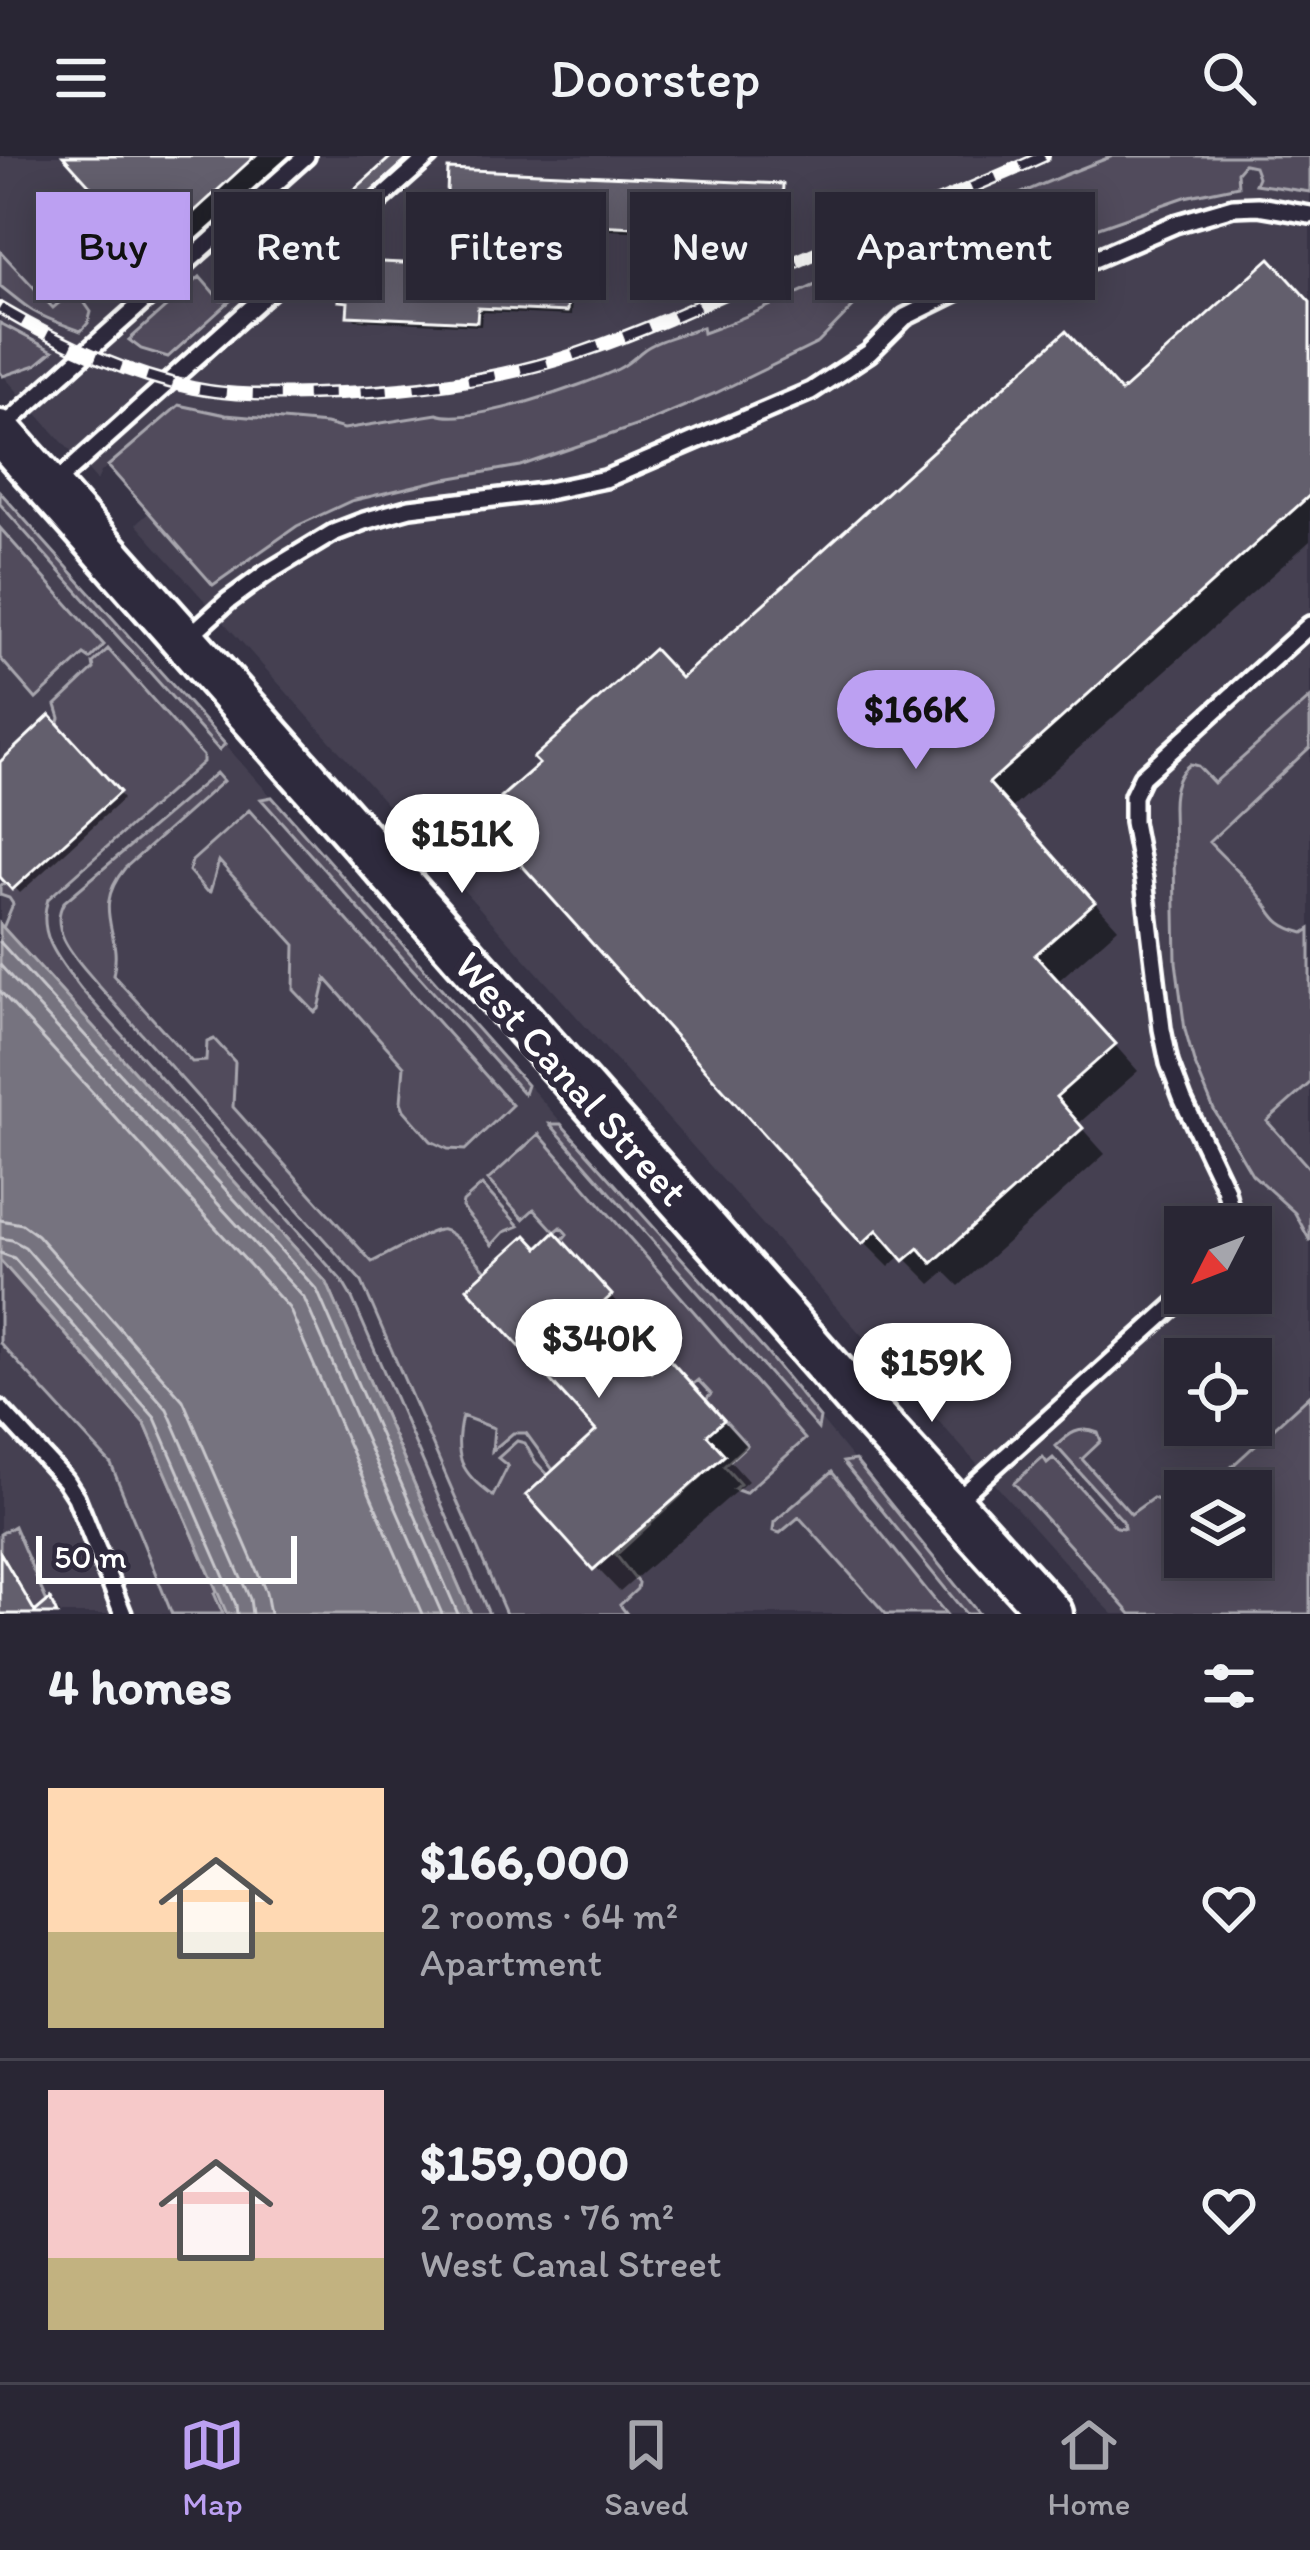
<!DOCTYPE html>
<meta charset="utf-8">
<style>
:root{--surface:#292634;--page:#312e3c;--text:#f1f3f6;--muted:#a5a5ac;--line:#45434f;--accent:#bca0f2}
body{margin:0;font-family:Itim,sans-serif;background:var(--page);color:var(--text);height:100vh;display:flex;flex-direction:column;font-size:45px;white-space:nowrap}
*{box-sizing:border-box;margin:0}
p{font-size:39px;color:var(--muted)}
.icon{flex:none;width:66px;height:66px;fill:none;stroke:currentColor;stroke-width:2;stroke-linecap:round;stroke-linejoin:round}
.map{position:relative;height:1458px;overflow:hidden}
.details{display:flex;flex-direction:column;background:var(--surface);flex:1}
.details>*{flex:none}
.guide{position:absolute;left:36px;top:36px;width:1239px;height:108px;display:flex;gap:24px}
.needle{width:78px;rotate:228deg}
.buttons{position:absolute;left:1164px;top:1050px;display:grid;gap:24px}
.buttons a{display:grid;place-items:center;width:108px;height:108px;border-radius:0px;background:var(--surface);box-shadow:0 6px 30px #0003,0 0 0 3px var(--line);font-size:60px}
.scale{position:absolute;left:36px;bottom:30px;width:261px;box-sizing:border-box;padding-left:12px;border:6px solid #fff;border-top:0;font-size:33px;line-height:42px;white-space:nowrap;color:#fff;-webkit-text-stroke:9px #2f2a3d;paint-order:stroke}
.price{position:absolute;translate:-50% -102px;padding:0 27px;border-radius:42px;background:#fff;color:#222;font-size:39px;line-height:78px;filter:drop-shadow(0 3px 6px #0008)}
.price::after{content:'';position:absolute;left:50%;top:72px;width:36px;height:27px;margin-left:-18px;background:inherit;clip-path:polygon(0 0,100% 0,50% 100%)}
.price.selected{background:var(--accent);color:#111}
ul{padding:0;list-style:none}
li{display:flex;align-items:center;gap:36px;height:300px;padding:0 48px}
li+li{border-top:3px solid var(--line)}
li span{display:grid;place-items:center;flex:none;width:336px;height:240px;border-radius:0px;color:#555}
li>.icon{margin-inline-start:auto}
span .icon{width:144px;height:144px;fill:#fffc;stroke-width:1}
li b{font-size:51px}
h2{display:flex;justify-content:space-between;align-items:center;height:144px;padding:0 48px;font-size:51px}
.tag{padding:0 42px;border-radius:0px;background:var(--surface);box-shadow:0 6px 30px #0003,0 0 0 3px var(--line);font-size:42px;line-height:108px}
.tag.selected{background:var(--accent);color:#111}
header{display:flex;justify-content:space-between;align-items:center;height:156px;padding:0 48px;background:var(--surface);font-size:54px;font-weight:600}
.tabs{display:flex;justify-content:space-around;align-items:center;height:168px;border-top:3px solid var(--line);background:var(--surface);font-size:33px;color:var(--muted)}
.tabs a{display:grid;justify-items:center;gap:6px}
.tabs .selected{color:var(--accent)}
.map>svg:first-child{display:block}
.built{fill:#444051;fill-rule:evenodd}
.green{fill:#514c5c;stroke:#a8a6ae;stroke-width:3}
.water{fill:#76737f;stroke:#adabb2;stroke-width:3}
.shadow{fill:#0007}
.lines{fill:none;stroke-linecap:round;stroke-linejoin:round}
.shore{stroke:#c8c7cc;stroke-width:3}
.building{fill:#635f6d;stroke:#fff;stroke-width:3}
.lane-casing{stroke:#fff;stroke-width:24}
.secondary-casing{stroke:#fff;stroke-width:51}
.lane{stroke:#2f2a3d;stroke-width:15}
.secondary{stroke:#2f2a3d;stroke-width:42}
.rail-casing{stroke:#fff;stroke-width:14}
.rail{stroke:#2f2a3d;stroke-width:9;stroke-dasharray:27;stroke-linecap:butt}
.labels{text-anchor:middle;stroke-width:12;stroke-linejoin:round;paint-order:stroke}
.street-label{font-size:42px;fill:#fff;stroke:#2f2a3d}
</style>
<header><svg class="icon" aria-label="menu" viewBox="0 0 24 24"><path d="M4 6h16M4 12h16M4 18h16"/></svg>Doorstep<svg class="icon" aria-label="search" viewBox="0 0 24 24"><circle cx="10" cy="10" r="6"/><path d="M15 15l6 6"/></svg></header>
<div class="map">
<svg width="1310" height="1458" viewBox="0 0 1310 1458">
<rect width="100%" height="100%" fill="#373345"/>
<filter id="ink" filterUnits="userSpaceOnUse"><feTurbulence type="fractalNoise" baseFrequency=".00833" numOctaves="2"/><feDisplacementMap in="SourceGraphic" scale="24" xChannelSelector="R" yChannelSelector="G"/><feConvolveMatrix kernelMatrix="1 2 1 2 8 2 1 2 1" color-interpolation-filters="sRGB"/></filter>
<g filter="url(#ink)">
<path class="built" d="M 0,0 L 1310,0 L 1310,1458 L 1113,1458 L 1094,1439 L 136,368 L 255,263 L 178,249 L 101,316 L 97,325 L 0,216 ZM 1185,1071 L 1251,1071 L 1251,1137 L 1185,1137 ZM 1185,1203 L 1251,1203 L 1251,1269 L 1185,1269 ZM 1185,1335 L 1251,1335 L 1251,1401 L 1185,1401 Z
M 0,336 L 766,1196 L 979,1458 L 471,1458 L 327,1127 L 0,768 Z
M 0,1104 L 145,1268 L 227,1458 L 0,1458 Z"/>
<path class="green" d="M 1113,0 L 1310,0 L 1310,36 L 1255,28 L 1258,21 L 1254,10 L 1244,8 L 1237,16 L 1238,30 L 1185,41 L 1093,73 L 1090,62 C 1081,57 1072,62 1068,71 L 1073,81 L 1044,91 L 967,94 L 917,113 L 888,125 L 860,144 L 818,187 L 716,237 L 647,266 L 520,310 L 440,324 L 351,345 L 297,370 L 213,429 L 108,310 L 179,249 L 226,259 L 326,268 L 344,273 L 437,258 C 467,270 586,229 618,213 C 628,208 633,203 641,196 C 655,184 683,178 702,171 L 703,177 C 750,161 794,138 840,118 C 931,78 1020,35 1113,0 Z
M 0,95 L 53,152 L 72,136 L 79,139 L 91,156 L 88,167 L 81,175 C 65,169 48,164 33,155 C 22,148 11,138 0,130 Z
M 200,121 L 220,144 L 230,145 L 168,201 L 141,193 L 129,184 Z
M 0,167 L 53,195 L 36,209 L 3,220 L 0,216 Z
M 0,336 L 225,588 L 219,594 L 0,348 Z
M 0,372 L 104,489 L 90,503 L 84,499 L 36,543 L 0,502 Z
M 108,493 L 203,600 L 203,606 L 48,743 C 36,779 60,805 81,833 L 342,1125 L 352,1142 L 489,1458 L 471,1458 L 327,1127 L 3,772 L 13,748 L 9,742 L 0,739 L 0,730 L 5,726 L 13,733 L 119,636 L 58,568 L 60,562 L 56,549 L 94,513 L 93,507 Z
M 1310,542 L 1310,591 L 1209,686 C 1224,702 1241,717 1255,734 C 1275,756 1270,768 1304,777 L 1310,773 L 1310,927 L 1267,965 L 1310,1013 L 1310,1085 L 1295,1057 L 1252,1018 L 1214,954 L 1194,906 L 1185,874 L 1176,806 L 1173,650 C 1173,634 1177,618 1190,608 L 1198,610 L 1214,627 Z
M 216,617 L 223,625 L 125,712 C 89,756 124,775 113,819 L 192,906 L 206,905 L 207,886 L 214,883 L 235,906 L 233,951 L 372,1106 C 385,1100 434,1071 443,1074 C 456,1077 477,1105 486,1115 L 468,1133 L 596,1275 L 553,1314 L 526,1277 L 513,1277 L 492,1295 L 494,1272 L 462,1260 C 453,1299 460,1317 493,1340 L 508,1310 L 498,1302 L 517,1285 L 525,1287 L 534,1304 L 548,1319 L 526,1339 L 667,1352 L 702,1320 L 616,1399 L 638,1427 L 637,1433 L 620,1449 L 627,1458 L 506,1458 L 362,1126 L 99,830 C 81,807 46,776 64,746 Z
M 272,641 L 527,929 L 524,938 L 261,643 Z
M 249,654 L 512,949 L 465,994 L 448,993 L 431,985 L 404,954 L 401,946 L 404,910 L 326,823 L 319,853 L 315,856 L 294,834 L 295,789 L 219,705 L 210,736 L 206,735 L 189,715 L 192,705 Z
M 550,968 L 561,968 L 766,1196 L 820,1262 L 818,1273 Z
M 539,978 L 805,1283 L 745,1337 L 734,1333 L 740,1328 L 724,1310 L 747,1289 L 706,1244 L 711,1238 L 698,1224 L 692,1229 L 667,1201 L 651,1216 L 595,1154 L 611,1139 L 562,1084 L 567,1078 L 561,1071 L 555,1076 L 534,1053 L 523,1063 L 488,1024 Z
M 482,1029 L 519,1070 L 504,1076 L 492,1089 L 462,1051 L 463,1046 Z
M 0,1104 L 145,1268 L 217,1435 L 214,1437 L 223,1458 L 172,1458 L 111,1308 L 0,1187 Z
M 1310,1239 L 1310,1458 L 1131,1458 L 1014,1327 L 1043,1301 L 1047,1307 L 1053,1302 L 1116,1371 L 1124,1372 L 1123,1365 L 1056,1290 C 1069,1278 1079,1269 1098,1277 L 1101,1285 L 1082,1303 L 1131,1358 L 1153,1342 L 1159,1344 L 1175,1361 L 1185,1353 L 1185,1401 L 1251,1401 L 1251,1335 L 1205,1335 Z
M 855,1304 L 979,1458 L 966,1458 L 843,1306 Z
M 832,1316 L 946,1458 L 886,1458 L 799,1361 L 780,1377 L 773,1375 L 774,1366 Z
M 14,1370 L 47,1446 L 35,1456 L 0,1396 L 0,1378 Z"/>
<path class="water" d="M 0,768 L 327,1127 L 471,1458 L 227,1458 L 145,1268 L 0,1104 Z"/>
<path class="shadow" d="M 67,0 L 306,0 L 177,118 Z
M 396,0 L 421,0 L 350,64 L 339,52 Z
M 782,31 L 788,37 L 785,82 L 455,67 L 449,61 Z
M 567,118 L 573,123 L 571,160 L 482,156 L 481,170 L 356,164 L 350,159 L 351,150 L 341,144 Z
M 1310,148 L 1310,385 L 1011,653 L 1118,772 L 1058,825 L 1138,915 L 1078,968 L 1105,998 L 959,1130 L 945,1116 L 931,1128 L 902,1099 L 889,1111 L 864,1086 L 682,525 L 1122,239 Z
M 50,563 L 123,643 L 20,737 L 0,716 L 0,610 Z
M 539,1095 L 580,1105 L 634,1166 L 618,1181 L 652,1219 L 692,1230 L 746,1290 L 730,1305 L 748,1325 L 620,1436 L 596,1411 L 600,1276 Z
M 0,1392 L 38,1458 L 50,1447 L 61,1458 L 0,1458 Z"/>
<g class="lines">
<path class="shore" d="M 0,786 L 317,1134 L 458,1458
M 0,809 L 304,1142 L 442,1458
M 0,835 L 289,1152 L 422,1458
M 0,1064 L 22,1068 L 37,1079 L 183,1244 L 266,1436 L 270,1458
M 0,1082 L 12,1084 L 25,1091 L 167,1253 L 250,1443 L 252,1458
M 0,1097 L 14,1102 L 155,1262 L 236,1449 L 237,1458"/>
</g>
<path class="building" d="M 63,0 L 255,0 L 150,96 Z
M 392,0 L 411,0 L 343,61 L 334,52 Z
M 448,13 L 783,28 L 781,78 L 446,62 Z
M 1270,102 L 1310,146 L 1310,339 L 989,627 L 1095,746 L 1035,799 L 1116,888 L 1056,941 L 1083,972 L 932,1107 L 919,1092 L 904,1105 L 877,1074 L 862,1088 L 501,686 L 523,666 L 501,641 L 539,608 L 533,602 L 654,493 L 681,522 L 1066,175 L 1121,236 Z
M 339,104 L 569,115 L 567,156 L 478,152 L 477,166 L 347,160 L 348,146 L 338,145 Z
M 50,559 L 120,636 L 12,734 L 0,721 L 0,606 Z
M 555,1076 L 612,1139 L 595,1154 L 651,1216 L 667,1201 L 724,1264 L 707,1279 L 725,1299 L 593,1414 L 526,1339 L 596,1275 L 467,1132 L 526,1079 L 538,1092 Z
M 0,1396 L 35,1456 L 50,1443 L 57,1458 L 0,1458 Z"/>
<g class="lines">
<g class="lane-casing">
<path id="lane" d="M 2,272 L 306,0
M 52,330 L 315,95 L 357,64 L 429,0
M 185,484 L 228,445 L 265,418 L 333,377 L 364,365 L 410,352 L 543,336 L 605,323 L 811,235 L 869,197 L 905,161 L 980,124 L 1035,121 L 1073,112 L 1175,68 L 1233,51 L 1258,50 L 1310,59
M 1227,1071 L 1231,1055 L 1225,1032 L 1183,944 L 1169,907 L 1162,873 L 1144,724 L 1133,666 L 1133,640 L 1142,621 L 1310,469
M 0,1253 L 65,1324 L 76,1341 L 123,1458
M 954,1347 L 1188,1137"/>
</g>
<g class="secondary-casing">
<path id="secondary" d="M 0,276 L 867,1255 L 1051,1458"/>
</g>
<use href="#lane" class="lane"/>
<use href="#secondary" class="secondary"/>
<g class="rail-casing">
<path id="rail" d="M 0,152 C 59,187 126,218 193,232 C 232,240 273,239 312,238 C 403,236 495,226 582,196 C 659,170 734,133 809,100 C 887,66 967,35 1044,0"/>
</g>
<use href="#rail" class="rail"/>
</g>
</g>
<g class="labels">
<g class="street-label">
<text transform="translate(572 922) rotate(48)" y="15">West Canal Street</text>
</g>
</g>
</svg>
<div class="buttons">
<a><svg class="needle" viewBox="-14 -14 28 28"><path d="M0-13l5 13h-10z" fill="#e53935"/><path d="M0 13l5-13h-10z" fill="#a5a5ac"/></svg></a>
<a><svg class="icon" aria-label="locate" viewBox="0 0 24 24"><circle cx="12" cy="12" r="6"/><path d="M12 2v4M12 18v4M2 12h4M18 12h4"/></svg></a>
<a><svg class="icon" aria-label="layers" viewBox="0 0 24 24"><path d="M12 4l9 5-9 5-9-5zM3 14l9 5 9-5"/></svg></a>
</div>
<div class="scale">50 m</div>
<b class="price selected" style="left:916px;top:616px">$166K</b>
<b class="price" style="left:462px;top:740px">$151K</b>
<b class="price" style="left:599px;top:1245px">$340K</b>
<b class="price" style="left:932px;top:1269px">$159K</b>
<div class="guide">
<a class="tag selected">Buy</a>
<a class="tag">Rent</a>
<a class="tag">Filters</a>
<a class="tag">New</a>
<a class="tag">Apartment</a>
</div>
</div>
<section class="details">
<h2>4 homes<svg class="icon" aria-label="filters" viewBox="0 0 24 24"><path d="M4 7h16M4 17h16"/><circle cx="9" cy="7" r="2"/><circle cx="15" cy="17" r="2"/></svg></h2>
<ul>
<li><span style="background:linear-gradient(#ffd9b3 60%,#c2b280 0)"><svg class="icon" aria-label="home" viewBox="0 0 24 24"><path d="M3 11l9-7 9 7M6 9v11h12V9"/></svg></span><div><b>$166,000</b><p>2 rooms · 64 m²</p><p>Apartment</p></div><svg class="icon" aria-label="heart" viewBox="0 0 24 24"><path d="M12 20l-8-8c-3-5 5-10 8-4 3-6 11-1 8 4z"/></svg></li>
<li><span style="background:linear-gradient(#f6c9c9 70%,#c2b280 0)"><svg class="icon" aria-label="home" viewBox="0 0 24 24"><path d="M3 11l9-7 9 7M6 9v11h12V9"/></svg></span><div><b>$159,000</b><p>2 rooms · 76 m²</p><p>West Canal Street</p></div><svg class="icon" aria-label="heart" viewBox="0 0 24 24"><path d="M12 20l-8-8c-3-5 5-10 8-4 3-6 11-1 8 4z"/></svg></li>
</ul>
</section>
<nav class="tabs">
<a class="selected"><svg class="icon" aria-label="map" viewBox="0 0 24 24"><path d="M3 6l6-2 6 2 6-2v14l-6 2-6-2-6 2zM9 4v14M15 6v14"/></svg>Map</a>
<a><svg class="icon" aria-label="saved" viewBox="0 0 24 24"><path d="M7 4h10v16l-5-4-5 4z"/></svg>Saved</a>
<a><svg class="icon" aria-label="home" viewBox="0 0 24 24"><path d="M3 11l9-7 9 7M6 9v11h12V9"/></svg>Home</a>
</nav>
